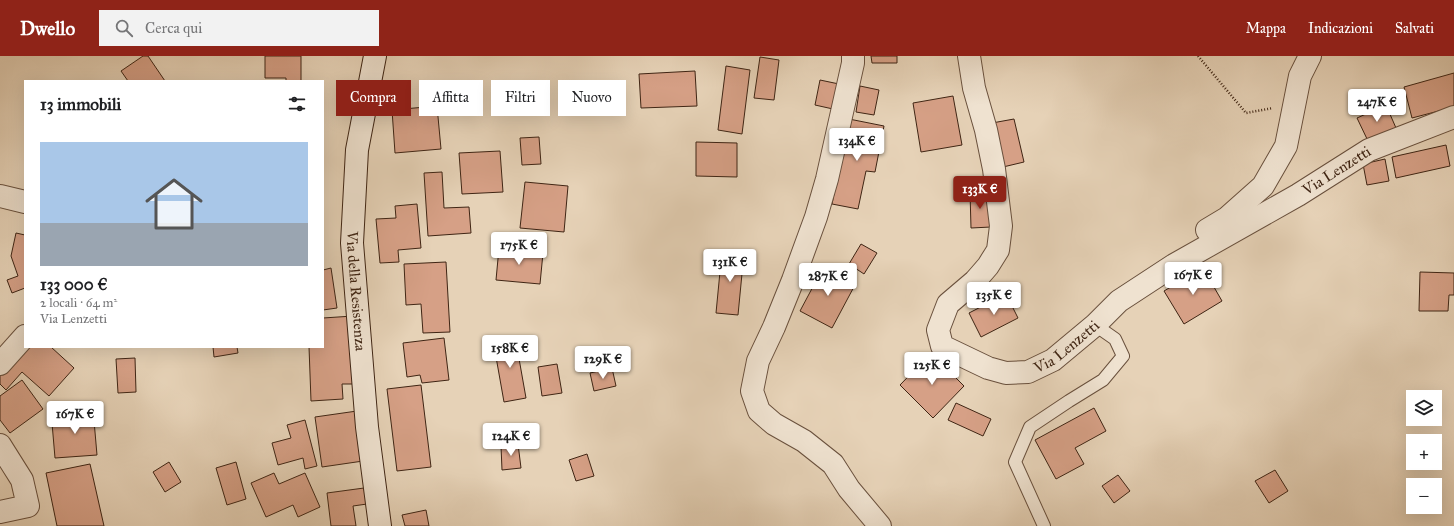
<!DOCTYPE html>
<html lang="it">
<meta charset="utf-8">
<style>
:root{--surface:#fff;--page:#f2f2f2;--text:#202124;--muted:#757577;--line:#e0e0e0;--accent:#8f2418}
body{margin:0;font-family:"IM FELL Great Primer",serif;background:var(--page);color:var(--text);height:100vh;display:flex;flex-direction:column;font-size:15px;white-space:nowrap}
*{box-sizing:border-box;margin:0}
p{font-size:13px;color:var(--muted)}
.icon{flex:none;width:22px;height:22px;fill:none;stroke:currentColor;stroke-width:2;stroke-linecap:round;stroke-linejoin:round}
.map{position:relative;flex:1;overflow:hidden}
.side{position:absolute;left:24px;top:24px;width:300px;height:268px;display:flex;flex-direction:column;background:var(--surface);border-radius:0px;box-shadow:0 4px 16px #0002}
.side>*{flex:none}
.banner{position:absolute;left:336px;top:24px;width:380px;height:36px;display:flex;gap:8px}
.controls{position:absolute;left:1406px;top:334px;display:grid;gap:8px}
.controls a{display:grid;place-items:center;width:36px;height:36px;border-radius:0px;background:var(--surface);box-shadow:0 4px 16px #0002;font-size:20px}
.price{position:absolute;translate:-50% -34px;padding:0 9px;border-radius:4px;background:#fff;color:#222;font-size:13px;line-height:26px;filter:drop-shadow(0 1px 2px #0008)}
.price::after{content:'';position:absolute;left:50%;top:24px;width:12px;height:9px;margin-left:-6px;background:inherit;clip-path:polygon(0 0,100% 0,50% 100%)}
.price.selected{background:var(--accent);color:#fff}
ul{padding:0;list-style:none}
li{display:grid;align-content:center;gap:8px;height:212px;padding:0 16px}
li+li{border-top:1px solid var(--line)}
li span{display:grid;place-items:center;height:124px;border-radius:0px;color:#555}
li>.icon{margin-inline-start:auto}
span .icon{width:72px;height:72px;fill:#fffc;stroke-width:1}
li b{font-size:17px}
h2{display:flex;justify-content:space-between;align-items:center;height:48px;padding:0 16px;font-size:17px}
.pill{padding:0 14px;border-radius:0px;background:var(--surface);box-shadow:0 4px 16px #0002;font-size:14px;line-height:36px}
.pill.selected{background:var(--accent);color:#fff}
header{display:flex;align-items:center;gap:24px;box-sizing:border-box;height:56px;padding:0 20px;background:var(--accent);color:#fff}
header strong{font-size:19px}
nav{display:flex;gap:22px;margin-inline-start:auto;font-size:14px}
.search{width:280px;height:36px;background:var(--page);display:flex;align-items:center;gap:10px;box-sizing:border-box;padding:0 14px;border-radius:0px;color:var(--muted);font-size:15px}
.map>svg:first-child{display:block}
.building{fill:#d6a086;stroke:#3f2514}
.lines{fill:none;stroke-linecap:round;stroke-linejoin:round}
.lane-casing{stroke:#69503d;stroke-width:14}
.street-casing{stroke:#69503d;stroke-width:24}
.secondary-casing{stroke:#3f2514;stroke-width:24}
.path{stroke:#3f2514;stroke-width:2.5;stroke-dasharray:1 2;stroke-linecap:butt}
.lane{stroke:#efe2d0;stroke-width:12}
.street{stroke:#efe2d0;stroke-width:22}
.secondary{stroke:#efe2d0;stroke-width:22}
.labels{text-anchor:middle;stroke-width:4;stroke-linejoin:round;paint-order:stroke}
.street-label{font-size:15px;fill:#3f2514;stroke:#efe2d0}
</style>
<header>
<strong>Dwello</strong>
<div class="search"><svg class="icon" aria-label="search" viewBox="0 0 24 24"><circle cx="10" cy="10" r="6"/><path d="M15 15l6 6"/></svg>Cerca qui</div>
<nav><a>Mappa</a><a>Indicazioni</a><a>Salvati</a></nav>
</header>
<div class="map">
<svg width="1454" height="470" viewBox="0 0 1454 470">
<rect width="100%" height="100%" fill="#e6d2b7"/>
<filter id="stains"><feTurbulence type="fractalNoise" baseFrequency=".005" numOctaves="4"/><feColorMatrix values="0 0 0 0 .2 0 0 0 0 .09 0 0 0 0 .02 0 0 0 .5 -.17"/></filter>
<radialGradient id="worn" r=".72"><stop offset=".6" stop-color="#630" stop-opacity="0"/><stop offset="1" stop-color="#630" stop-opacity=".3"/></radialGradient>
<path class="building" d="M 143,0 L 148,0 L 165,25 L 128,25 L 121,15 Z
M 265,0 L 301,0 L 301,25 L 286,25 L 286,22 L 265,22 Z
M 871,0 L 897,0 L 897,7 L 872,7 Z
M 760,1 L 779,4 L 774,44 L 754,42 Z
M 726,10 L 750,14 L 742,78 L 718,74 Z
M 695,15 L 697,50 L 641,52 L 639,18 Z
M 1454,17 L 1454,51 L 1412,62 L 1404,31 Z
M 820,24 L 839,28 L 833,53 L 815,49 Z
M 860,30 L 879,34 L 874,59 L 856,56 Z
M 953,40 L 962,89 L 921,96 L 913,47 Z
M 1386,49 L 1396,72 L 1368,85 L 1357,62 Z
M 437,50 L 441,93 L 395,97 L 392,54 Z
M 849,63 L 884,70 L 875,116 L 866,115 L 858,153 L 832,148 Z
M 1014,63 L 1024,106 L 1003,111 L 992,67 Z
M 539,81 L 541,108 L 522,109 L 520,82 Z
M 696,86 L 737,87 L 737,121 L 696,120 Z
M 1446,89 L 1450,110 L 1396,122 L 1392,101 Z
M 500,95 L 503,136 L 462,138 L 459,97 Z
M 1385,103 L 1389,125 L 1367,129 L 1363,108 Z
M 442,116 L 444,152 L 469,151 L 471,177 L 428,180 L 424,117 Z
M 525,126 L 568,130 L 564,176 L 520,172 Z
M 970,136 L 990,136 L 991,171 L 971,172 Z
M 417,148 L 421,192 L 398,194 L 399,206 L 380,207 L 376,163 L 396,162 L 395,150 Z
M 16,177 L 25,179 L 25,232 L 12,237 L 7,224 L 18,220 L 11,200 Z
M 861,188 L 877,197 L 864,218 L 849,208 Z
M 499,192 L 543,197 L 540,228 L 496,224 Z
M 722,195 L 744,197 L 738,259 L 716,257 Z
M 446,206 L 450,276 L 423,277 L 421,248 L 406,249 L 404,208 Z
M 824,210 L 856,227 L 832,272 L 800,255 Z
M 331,212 L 337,252 L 323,254 L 323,214 Z
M 1203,212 L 1222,245 L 1184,268 L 1164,235 Z
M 1420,216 L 1454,217 L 1454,239 L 1449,239 L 1448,255 L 1419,255 Z
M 1006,238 L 1018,262 L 981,281 L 969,257 Z
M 353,260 L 357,328 L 342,328 L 343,343 L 311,345 L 309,291 L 323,291 L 323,262 Z
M 515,280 L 526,342 L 504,346 L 493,284 Z
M 444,282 L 449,324 L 422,327 L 420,319 L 407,321 L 403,287 Z
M 25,291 L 51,291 L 74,312 L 49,340 L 22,316 L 6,334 L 0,328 L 0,318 Z
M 213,291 L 237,291 L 238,297 L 214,301 Z
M 931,297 L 964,330 L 933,362 L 900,329 Z
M 135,302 L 136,336 L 118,337 L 116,303 Z
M 557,308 L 562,337 L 542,340 L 538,311 Z
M 612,312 L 616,330 L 594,335 L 590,317 Z
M 22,324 L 43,353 L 10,377 L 0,364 L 0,340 Z
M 421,329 L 431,411 L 397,415 L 387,333 Z
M 956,347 L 991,363 L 983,380 L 948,364 Z
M 1094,352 L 1106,375 L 1075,392 L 1084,408 L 1056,423 L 1035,384 Z
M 93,353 L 97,399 L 55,402 L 52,367 L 68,365 L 67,355 Z
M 364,354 L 370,404 L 322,411 L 315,361 Z
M 305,364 L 317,410 L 305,413 L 303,402 L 278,409 L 272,387 L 291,382 L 287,369 Z
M 518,388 L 521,412 L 502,414 L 501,390 Z
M 587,398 L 594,420 L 576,425 L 569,404 Z
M 169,406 L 181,426 L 165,436 L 153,416 Z
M 236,406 L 246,443 L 227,449 L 216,412 Z
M 90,408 L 104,470 L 57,470 L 46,417 Z
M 1275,414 L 1288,435 L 1269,447 L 1255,425 Z
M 274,417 L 279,428 L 305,417 L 320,451 L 298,461 L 293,449 L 266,461 L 251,427 Z
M 1118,419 L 1130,435 L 1114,447 L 1102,430 Z
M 364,432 L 367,448 L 353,450 L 356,470 L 331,470 L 327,437 Z
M 426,454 L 429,470 L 405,470 L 402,459 Z"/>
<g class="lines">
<g class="lane-casing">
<path id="lane" d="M 1044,470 L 1015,406 L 1030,371 L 1069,345 L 1103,324 L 1123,300 L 1115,283 L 1095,269"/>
</g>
<g class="street-casing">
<g id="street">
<path d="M 853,0 L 853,7 L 827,123 L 816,161 L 793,224 L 774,271 L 758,305 L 752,335 L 759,355 L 774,368 L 804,385 L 833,408 L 849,433 L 880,470"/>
<path id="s1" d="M 969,0 L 974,32 L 986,74 L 994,113 L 1001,170 L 998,194 L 988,210 L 975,225 L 948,248 L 938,274 L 942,290 L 988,312 L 1006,317 L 1028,316 L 1053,304 L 1095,269 L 1119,245 L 1174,209 L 1298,139 L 1369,94 L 1454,61"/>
<path d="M 0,140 L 25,146"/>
<path d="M 1207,174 L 1227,162 L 1263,130 L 1286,90 L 1300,20 L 1310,0"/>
<path d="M 0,308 L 25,280"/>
<path d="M 0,389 L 22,424 L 28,450 L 0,456"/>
</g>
</g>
<g class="secondary-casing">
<g id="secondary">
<path id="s2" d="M 375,0 L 357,94 L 352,187 L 367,371 L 380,470"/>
</g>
</g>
<path class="path" d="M 1198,0 L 1246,57 L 1273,52"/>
<use href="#lane" class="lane"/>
<use href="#street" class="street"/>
<use href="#secondary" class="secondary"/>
</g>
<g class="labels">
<g class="street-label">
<text dy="5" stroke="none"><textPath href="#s1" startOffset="778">Via Lenzetti</textPath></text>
<text dy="5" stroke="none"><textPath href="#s2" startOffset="237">Via della Resistenza</textPath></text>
<text dy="5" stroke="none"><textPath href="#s1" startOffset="454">Via Lenzetti</textPath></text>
</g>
</g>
<rect width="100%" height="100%" filter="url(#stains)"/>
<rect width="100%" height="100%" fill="url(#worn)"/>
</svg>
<div class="controls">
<a><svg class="icon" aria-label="layers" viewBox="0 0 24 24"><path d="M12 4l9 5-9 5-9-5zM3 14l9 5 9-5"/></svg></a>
<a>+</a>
<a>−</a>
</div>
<b class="price" style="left:1377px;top:67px">247K €</b>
<b class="price" style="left:857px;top:106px">134K €</b>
<b class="price selected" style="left:980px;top:154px">133K €</b>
<b class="price" style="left:519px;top:210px">175K €</b>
<b class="price" style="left:730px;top:227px">131K €</b>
<b class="price" style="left:1193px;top:240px">167K €</b>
<b class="price" style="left:828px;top:241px">287K €</b>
<b class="price" style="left:994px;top:260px">135K €</b>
<b class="price" style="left:510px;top:313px">158K €</b>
<b class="price" style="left:603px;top:324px">129K €</b>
<b class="price" style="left:932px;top:330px">125K €</b>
<b class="price" style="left:75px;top:379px">167K €</b>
<b class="price" style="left:511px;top:401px">124K €</b>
<div class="banner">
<a class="pill selected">Compra</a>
<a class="pill">Affitta</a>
<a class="pill">Filtri</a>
<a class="pill">Nuovo</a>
</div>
<section class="side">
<h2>13 immobili<svg class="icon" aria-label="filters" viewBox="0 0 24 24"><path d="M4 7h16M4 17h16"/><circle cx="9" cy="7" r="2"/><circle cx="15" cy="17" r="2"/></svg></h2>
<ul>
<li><span style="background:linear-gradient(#a9c7e8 65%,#9aa5b1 0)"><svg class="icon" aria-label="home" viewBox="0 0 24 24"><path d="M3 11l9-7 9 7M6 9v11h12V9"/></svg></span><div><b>133 000 €</b><p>2 locali · 64 m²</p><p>Via Lenzetti</p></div></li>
</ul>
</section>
</div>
